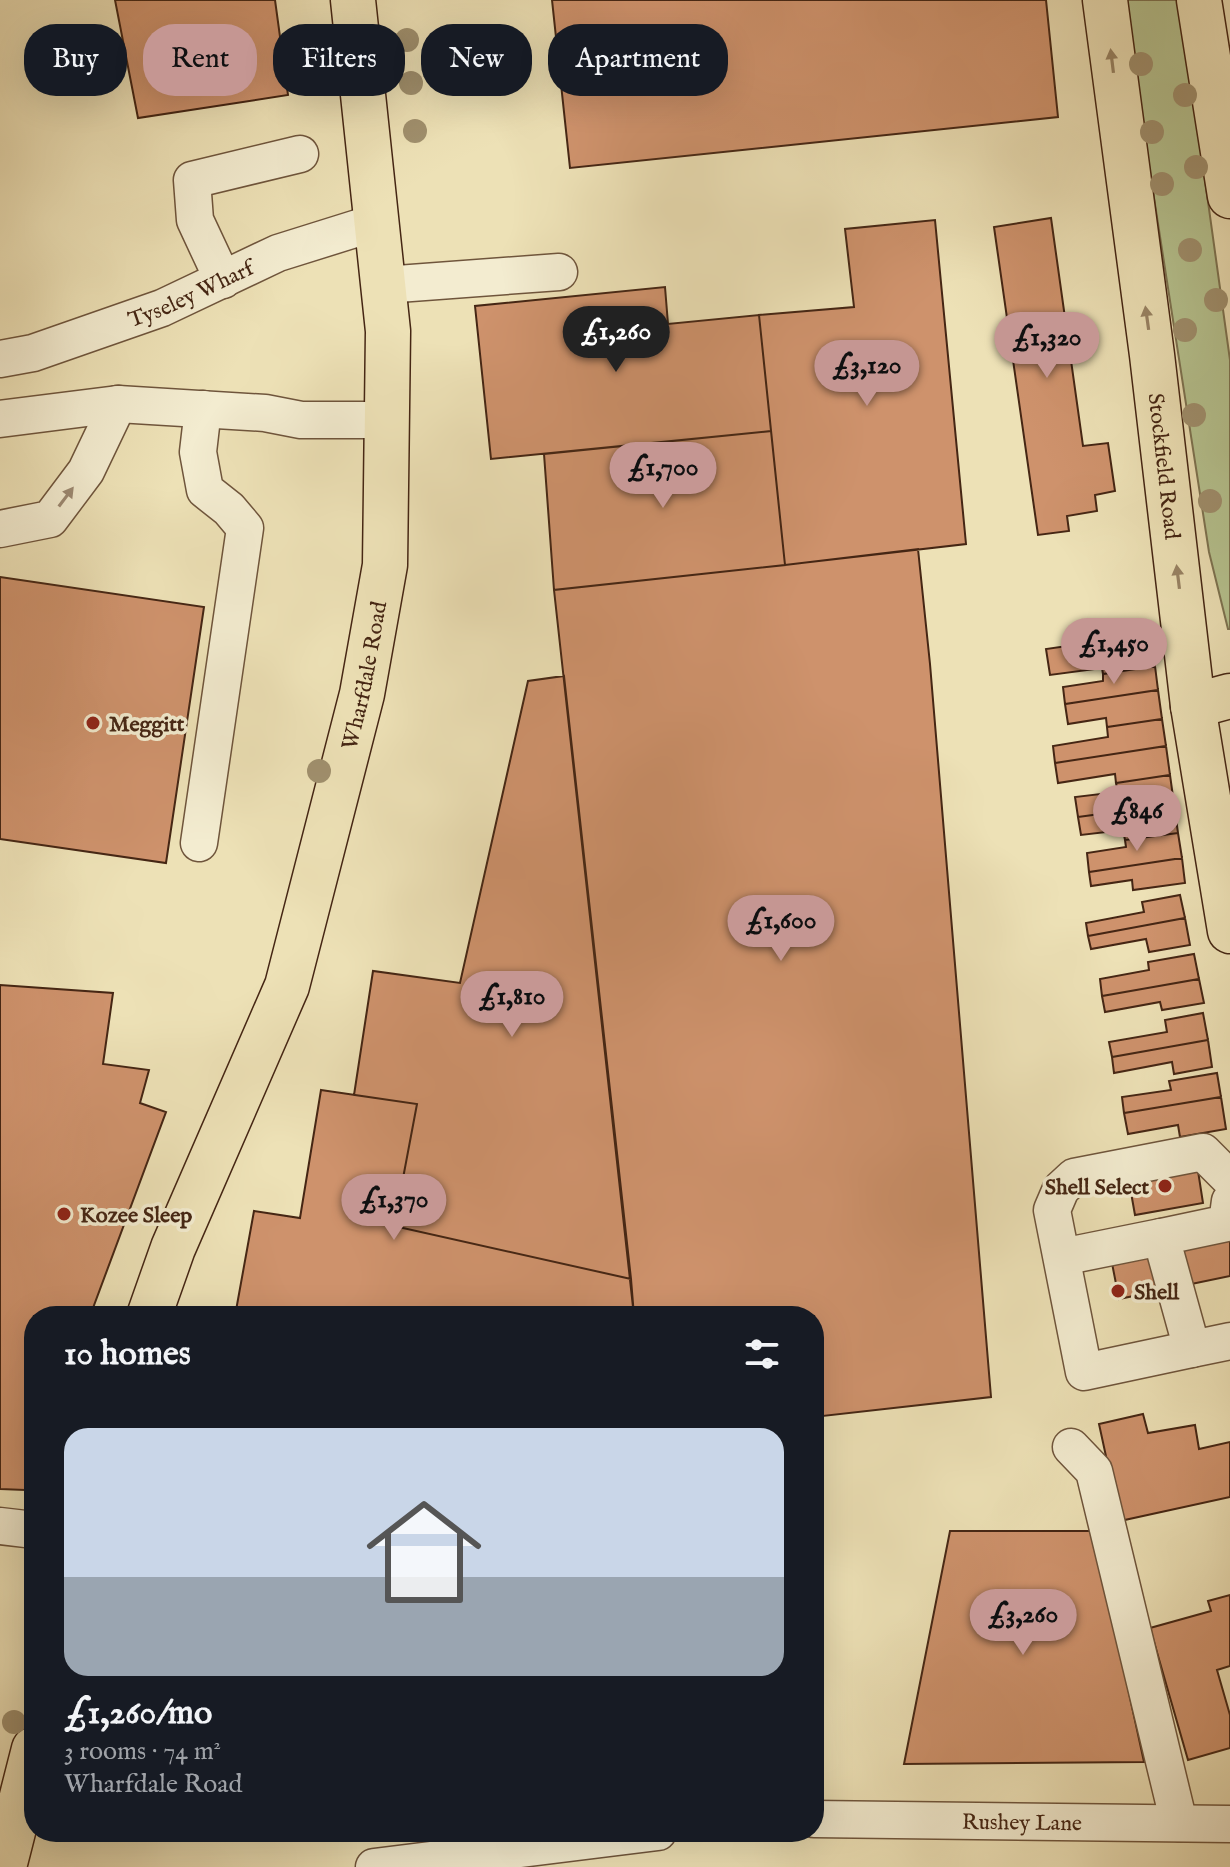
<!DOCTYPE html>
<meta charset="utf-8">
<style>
:root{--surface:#171b24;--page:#20242c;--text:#f1f3f6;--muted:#9ea1a6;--line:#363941;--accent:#c59692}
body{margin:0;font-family:"IM FELL English",serif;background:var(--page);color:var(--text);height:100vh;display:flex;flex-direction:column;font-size:30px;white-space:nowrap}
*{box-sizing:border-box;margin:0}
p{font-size:26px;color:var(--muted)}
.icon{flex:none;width:44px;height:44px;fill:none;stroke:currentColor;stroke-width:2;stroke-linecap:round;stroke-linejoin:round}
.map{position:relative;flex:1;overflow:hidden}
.side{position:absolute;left:24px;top:1306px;width:800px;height:536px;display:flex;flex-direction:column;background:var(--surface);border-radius:32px;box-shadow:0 8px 32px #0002}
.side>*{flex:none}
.banner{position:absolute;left:24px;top:24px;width:800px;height:72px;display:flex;gap:16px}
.price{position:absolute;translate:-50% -68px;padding:0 18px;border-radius:28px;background:var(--accent);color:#111;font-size:26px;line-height:52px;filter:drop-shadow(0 2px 4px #0008)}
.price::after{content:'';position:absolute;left:50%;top:48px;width:24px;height:18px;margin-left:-12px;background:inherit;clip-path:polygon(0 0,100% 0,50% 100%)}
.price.on{background:#222;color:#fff}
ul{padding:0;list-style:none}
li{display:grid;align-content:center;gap:16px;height:424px;padding:0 40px}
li+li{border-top:2px solid var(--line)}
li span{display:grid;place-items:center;height:248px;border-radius:24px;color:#555}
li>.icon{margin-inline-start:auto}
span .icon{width:144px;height:144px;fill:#fffc;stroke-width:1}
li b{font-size:34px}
h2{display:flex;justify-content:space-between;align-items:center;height:96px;padding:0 40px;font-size:34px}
.chip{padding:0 28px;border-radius:32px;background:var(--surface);box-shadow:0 8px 32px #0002;font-size:28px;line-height:72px}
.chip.on{background:var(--accent);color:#111}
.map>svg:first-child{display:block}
.grass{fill:#b6c390;stroke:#7e7452;stroke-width:2}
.building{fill:#ce926c;stroke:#452614;stroke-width:2}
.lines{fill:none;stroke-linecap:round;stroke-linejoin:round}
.minor-casing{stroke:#6f553c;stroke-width:39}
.major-casing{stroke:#452614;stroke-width:47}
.minor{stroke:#f3ecd0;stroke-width:36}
.major{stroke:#ede1b6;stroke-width:44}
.tree{fill:#a0906e}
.oneway{fill:#998465}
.oneway2{fill:#9c8972}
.poi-dot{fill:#8f2418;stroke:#f3ecd0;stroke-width:3}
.labels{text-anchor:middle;stroke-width:7;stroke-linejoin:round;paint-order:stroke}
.street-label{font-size:22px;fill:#452614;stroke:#f3ecd0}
.poi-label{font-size:22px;font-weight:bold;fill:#452614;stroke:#f3ecd0;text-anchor:start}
</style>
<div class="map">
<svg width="1230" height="1867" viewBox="0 0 1230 1867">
<rect width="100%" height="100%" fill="#ede1b6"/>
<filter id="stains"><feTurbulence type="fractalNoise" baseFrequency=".0025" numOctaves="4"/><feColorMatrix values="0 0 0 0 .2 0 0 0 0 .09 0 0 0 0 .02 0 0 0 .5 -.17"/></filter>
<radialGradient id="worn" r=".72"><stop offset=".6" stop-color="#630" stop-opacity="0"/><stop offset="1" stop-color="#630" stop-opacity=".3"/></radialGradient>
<path class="grass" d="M 1125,0 L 1180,0 L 1230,360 L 1230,629 L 1228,629 L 1209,552 L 1134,69 Z"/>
<path class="building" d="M 115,0 L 275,0 L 288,95 L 138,118 Z
M 552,0 L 1046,0 L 1058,117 L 570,168 Z
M 1051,218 L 1083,446 L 1108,443 L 1115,491 L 1095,495 L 1097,511 L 1067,516 L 1069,531 L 1038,535 L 994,227 Z
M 935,220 L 966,544 L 785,565 L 759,315 L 854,307 L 845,229 Z
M 665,287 L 668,324 L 759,315 L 771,431 L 491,459 L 475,306 Z
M 771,431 L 785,565 L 554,590 L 544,454 Z
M 918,549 L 930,664 L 991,1397 L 814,1417 L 814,1316 L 634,1316 L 554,590 L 785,565 Z
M 0,577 L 204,607 L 166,863 L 0,839 Z
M 1151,634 L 1155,666 L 1103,674 L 1102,668 L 1050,675 L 1046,649 Z
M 1155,666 L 1158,690 L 1065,704 L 1063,687 L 1103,681 L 1103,674 Z
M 564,676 L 631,1279 L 394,1226 L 417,1104 L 354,1095 L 373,971 L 460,983 L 528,681 Z
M 1158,690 L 1162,719 L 1107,727 L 1106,718 L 1068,724 L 1065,704 Z
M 1162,719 L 1166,746 L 1055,763 L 1053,746 L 1108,737 L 1107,727 Z
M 1166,746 L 1170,775 L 1116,783 L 1115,774 L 1058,783 L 1055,763 Z
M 1170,775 L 1174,804 L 1078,817 L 1075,797 L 1118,792 L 1116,783 Z
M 1174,804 L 1178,833 L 1125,840 L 1123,830 L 1081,835 L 1078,817 Z
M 1178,833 L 1182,858 L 1089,872 L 1087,853 L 1126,847 L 1125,840 Z
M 1182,858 L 1185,883 L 1133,890 L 1132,880 L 1091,886 L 1089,872 Z
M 1180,895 L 1185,918 L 1088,936 L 1086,923 L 1144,912 L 1142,902 Z
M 1185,918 L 1190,945 L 1149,952 L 1146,939 L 1091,949 L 1088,936 Z
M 1194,954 L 1199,979 L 1102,996 L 1100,979 L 1149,970 L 1148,962 Z
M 1199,979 L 1204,1003 L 1162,1010 L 1160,1002 L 1105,1012 L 1102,996 Z
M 0,985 L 113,993 L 103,1064 L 149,1070 L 140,1103 L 166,1112 L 90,1316 L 34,1316 L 34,1466 L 25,1490 L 0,1489 Z
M 1203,1013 L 1208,1040 L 1112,1057 L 1109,1042 L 1167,1032 L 1165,1020 Z
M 1208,1040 L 1212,1067 L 1174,1074 L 1172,1062 L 1114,1073 L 1112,1057 Z
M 1217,1073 L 1221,1097 L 1124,1113 L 1122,1097 L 1171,1090 L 1169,1081 Z
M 321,1090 L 417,1104 L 394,1226 L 631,1279 L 634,1316 L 235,1316 L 254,1211 L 300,1218 Z
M 1221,1097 L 1226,1129 L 1180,1137 L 1178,1125 L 1128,1134 L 1124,1113 Z
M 1196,1158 L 1203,1203 L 1135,1215 L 1127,1170 Z
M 1230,1228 L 1230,1276 L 1119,1299 L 1110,1253 Z
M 1143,1414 L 1148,1433 L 1195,1425 L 1199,1449 L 1230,1442 L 1230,1497 L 1120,1521 L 1099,1424 Z
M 950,1531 L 1094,1531 L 1144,1762 L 904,1764 Z
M 1230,1595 L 1230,1666 L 1217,1670 L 1230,1715 L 1230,1748 L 1188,1760 L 1150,1628 L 1211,1611 L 1208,1601 Z"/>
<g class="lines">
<g class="minor-casing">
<g id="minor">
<path d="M 223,280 L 195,220 L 192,180 L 300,154"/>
<path d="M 384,285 L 559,272"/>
<path id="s1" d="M 0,359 L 33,353 L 162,308 L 278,253 L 377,222"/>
<path d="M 0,419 L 118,404 L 265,413 L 301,420 L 387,420"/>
<path d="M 0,529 L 50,519 L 86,471 L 118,404"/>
<path d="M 199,843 L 245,528 L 229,509 L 205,490 L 198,452 L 203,409"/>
<path d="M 1230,1201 L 1227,1223 L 1161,1237 L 1192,1349 L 1230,1341"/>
<path d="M 1062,1257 L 1161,1237"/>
<path d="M 1192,1349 L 1084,1372 L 1052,1210 L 1061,1189 L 1074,1177 L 1203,1152 L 1230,1179"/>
<path d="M 1071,1447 L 1094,1471 L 1179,1823"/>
<path d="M 0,1526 L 34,1530"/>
<path id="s2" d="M 814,1819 L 1230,1824"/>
<path d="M 374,1867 L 658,1832"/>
</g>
</g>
<g class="major-casing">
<g id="major">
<path id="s3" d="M 1105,0 L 1152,355 L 1193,706 L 1230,931"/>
<path d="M 1199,0 L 1230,196"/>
<path d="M 1193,706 L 1230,696"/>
<path id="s4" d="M 149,1316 L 173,1248 L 287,986 L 362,694 L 385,565 L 388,331 L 353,0"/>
<path d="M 4,1867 L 34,1749"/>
</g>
</g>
<use href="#minor" class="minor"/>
<use href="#major" class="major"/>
</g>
<g class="tree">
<circle cx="407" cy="40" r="12"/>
<circle cx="1141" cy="64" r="12"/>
<circle cx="411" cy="83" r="12"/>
<circle cx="1185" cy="95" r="12"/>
<circle cx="415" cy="131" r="12"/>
<circle cx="1152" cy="132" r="12"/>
<circle cx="1196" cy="167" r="12"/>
<circle cx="1162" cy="184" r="12"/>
<circle cx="1190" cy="250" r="12"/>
<circle cx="1216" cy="300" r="12"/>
<circle cx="1185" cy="330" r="12"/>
<circle cx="1194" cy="415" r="12"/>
<circle cx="1210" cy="501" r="12"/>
<circle cx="319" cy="771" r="12"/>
<circle cx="14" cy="1722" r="12"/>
</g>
<defs><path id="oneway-solid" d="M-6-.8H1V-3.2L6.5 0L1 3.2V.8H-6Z" transform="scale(2)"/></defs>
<g class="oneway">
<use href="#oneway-solid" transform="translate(1112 61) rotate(-97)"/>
<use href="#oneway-solid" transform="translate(1147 318) rotate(-98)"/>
<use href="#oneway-solid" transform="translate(1178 577) rotate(-97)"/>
</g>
<use class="oneway2" href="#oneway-solid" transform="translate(66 497) rotate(-53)"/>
<g class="poi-dot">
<circle cx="93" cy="723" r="8"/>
<circle cx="1165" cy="1186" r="8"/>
<circle cx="64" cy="1214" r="8"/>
<circle cx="1118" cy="1291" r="8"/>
</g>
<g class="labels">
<g class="street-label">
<text dy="8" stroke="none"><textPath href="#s1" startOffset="202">Tyseley Wharf</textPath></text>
<text dy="8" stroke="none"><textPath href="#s3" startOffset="470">Stockfield Road</textPath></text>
<text dy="8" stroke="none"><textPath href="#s4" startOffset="678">Wharfdale Road</textPath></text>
<text dy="8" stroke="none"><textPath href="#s2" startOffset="208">Rushey Lane</textPath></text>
</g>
<g class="poi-label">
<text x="109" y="731">Meggitt</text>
<text x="1149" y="1194" text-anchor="end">Shell Select</text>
<text x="80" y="1222">Kozee Sleep</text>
<text x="1134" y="1299">Shell</text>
</g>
</g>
<rect width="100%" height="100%" filter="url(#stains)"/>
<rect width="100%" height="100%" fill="url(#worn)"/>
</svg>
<b class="price on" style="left:616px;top:374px">£1,260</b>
<b class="price" style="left:1047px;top:380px">£1,320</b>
<b class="price" style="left:867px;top:408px">£3,120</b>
<b class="price" style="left:663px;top:510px">£1,700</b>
<b class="price" style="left:1114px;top:686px">£1,450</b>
<b class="price" style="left:1137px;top:853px">£846</b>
<b class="price" style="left:781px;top:963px">£1,600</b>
<b class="price" style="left:512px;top:1039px">£1,810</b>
<b class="price" style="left:394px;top:1242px">£1,370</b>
<b class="price" style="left:1023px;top:1657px">£3,260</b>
<div class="banner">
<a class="chip">Buy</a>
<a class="chip on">Rent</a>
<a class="chip">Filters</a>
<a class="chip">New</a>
<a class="chip">Apartment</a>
</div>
<section class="side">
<h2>10 homes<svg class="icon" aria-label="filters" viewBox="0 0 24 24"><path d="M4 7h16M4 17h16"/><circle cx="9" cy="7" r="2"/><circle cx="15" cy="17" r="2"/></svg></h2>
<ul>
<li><span style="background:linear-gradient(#c9d6e8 60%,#9aa5b1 0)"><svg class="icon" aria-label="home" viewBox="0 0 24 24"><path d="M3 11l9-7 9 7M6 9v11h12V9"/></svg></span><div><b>£1,260/mo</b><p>3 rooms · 74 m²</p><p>Wharfdale Road</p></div></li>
</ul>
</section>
</div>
